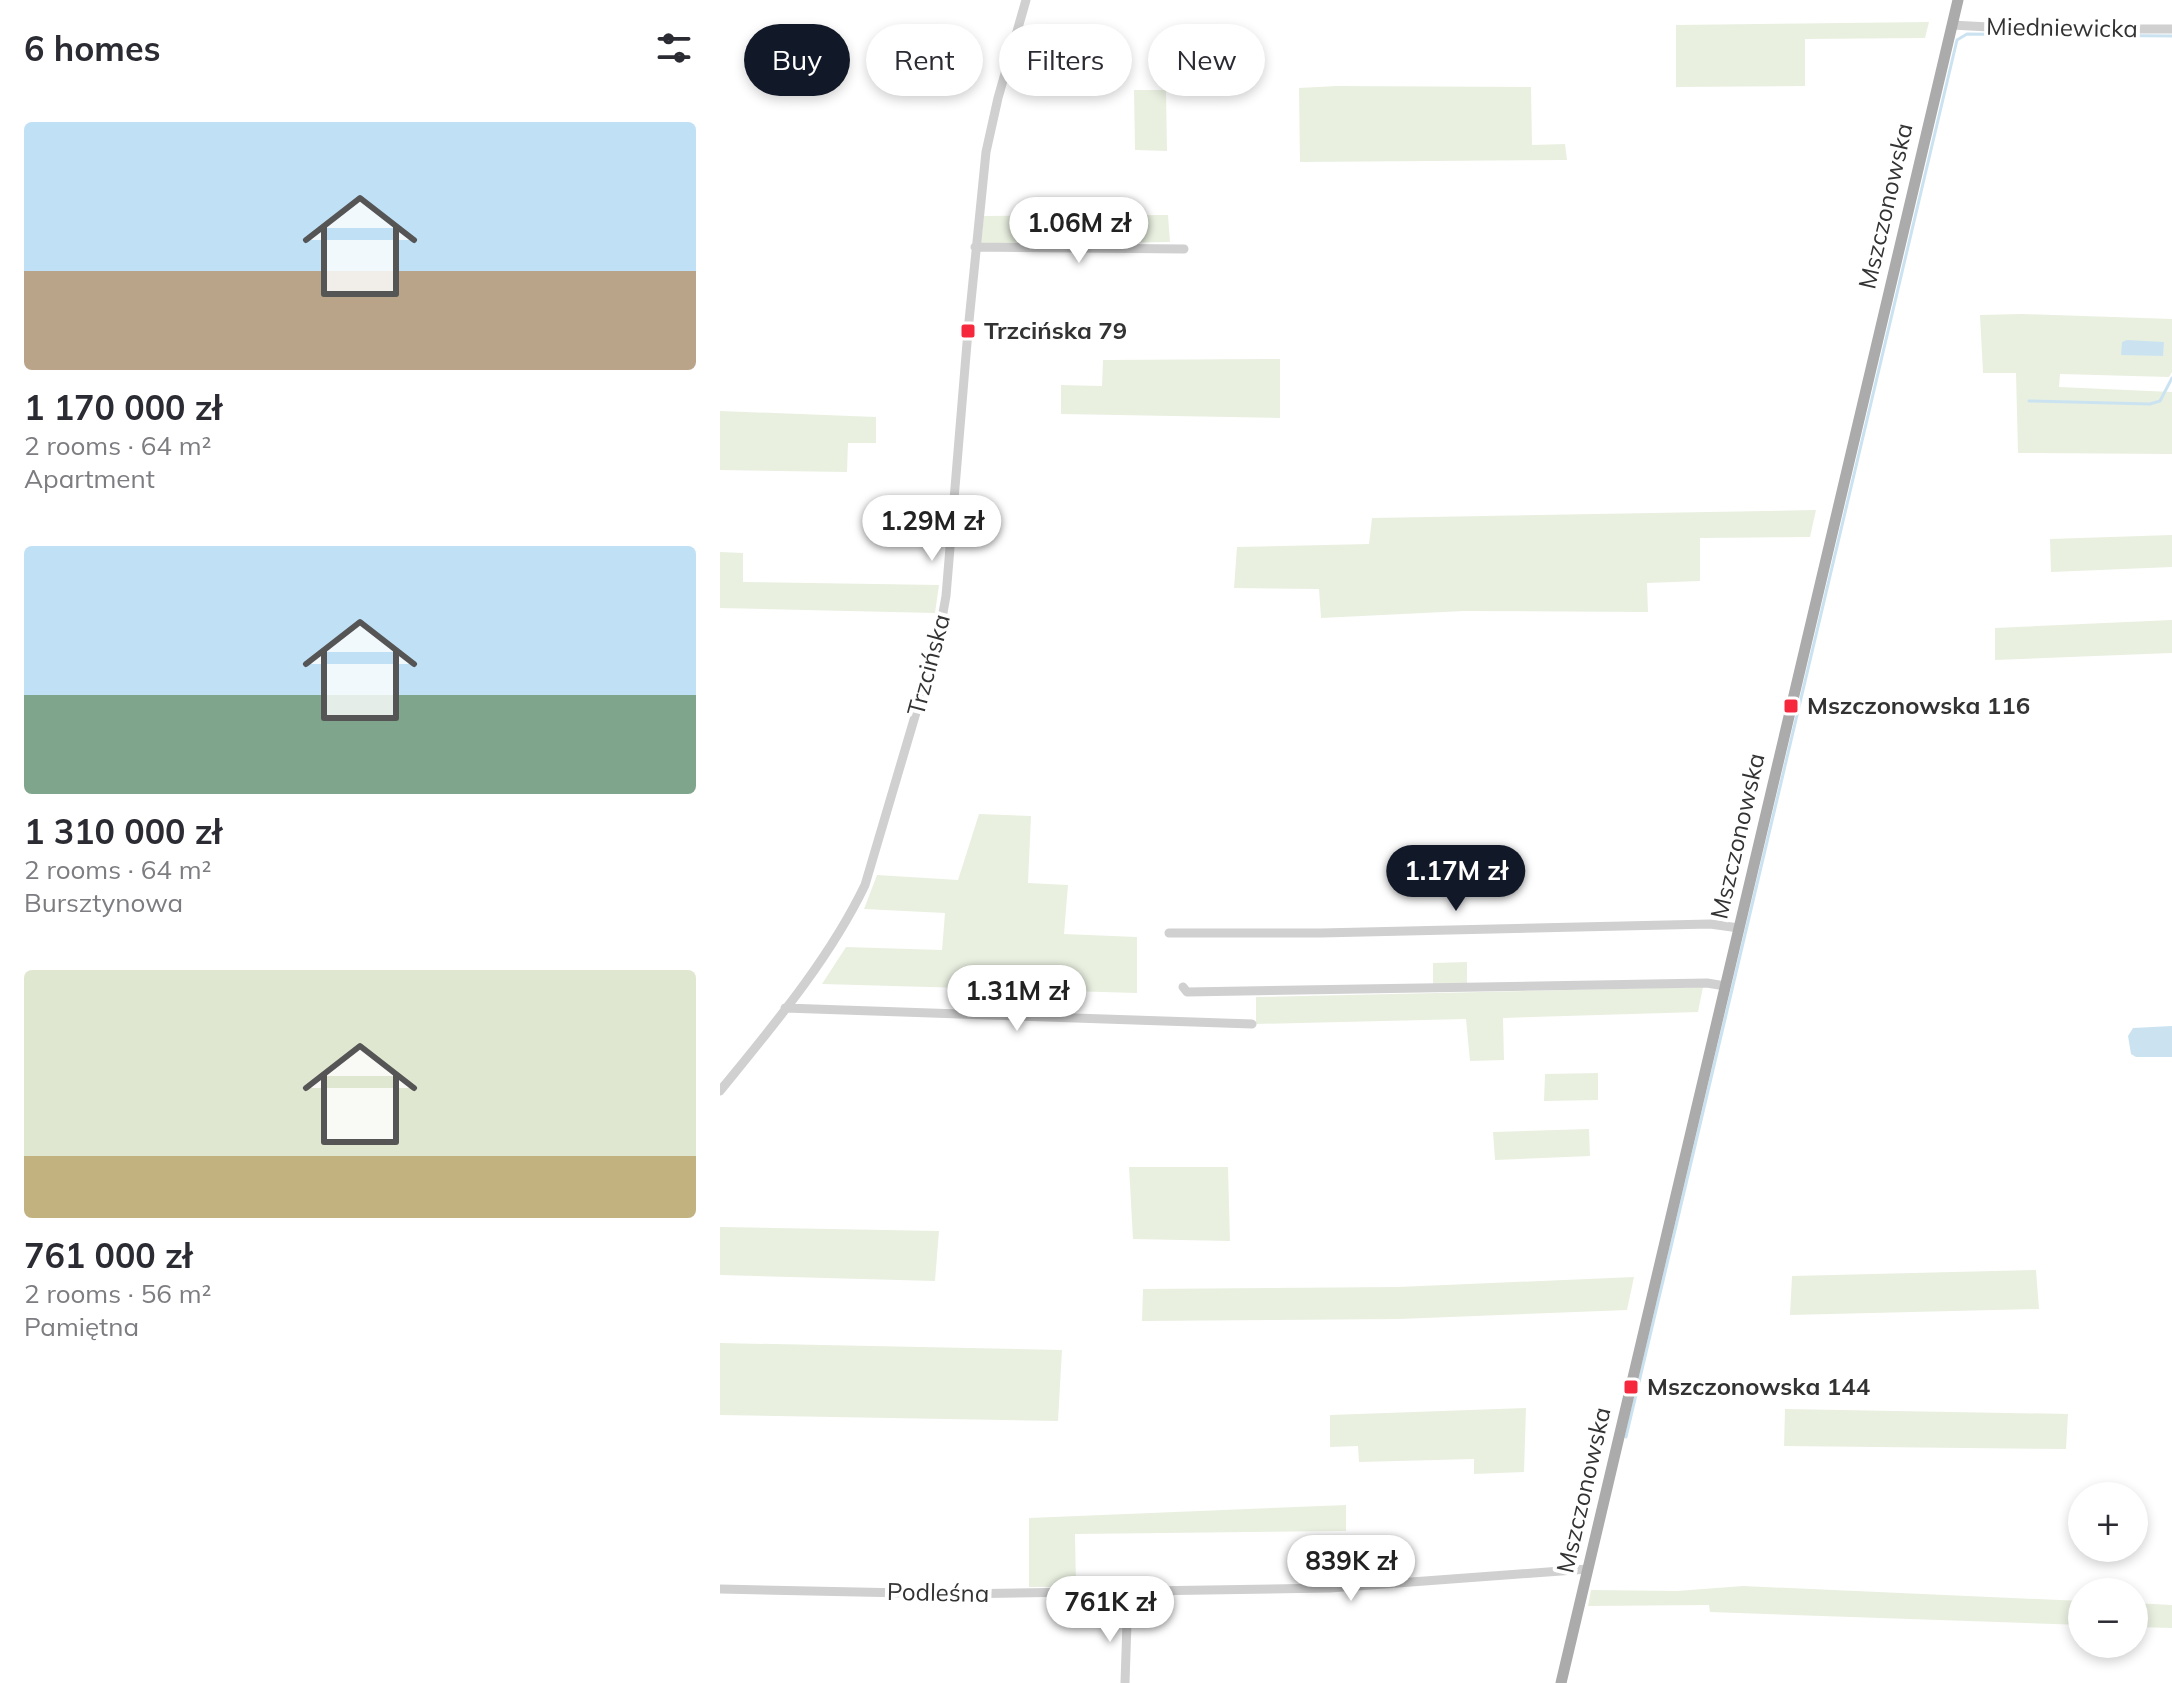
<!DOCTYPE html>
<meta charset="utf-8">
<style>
:root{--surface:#fff;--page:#f7f7f7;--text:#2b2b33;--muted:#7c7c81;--accent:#111827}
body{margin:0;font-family:Mulish,sans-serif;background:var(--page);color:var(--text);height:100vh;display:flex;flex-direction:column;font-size:30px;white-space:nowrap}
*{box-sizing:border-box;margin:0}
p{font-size:26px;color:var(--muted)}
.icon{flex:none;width:44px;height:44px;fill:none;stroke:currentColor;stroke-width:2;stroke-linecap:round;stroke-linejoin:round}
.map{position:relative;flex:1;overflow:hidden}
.side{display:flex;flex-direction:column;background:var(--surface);width:720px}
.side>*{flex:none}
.guide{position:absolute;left:24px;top:24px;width:760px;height:72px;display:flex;gap:16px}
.fabs{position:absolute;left:1348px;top:1482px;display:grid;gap:16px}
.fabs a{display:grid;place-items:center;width:80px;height:80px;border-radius:50%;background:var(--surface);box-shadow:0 4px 12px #0003;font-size:40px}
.price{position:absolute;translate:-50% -68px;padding:0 18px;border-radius:28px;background:#fff;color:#222;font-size:26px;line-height:52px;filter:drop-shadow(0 2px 4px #0008)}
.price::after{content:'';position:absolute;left:50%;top:48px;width:24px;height:18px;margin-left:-12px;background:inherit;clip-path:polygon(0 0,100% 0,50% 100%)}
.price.selected{background:var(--accent);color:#fff}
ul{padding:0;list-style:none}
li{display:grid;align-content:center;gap:16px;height:424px;padding:0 24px}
li span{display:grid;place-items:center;height:248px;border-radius:8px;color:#555}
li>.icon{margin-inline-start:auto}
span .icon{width:144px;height:144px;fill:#fffc;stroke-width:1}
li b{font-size:34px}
h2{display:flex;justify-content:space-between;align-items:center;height:96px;padding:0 24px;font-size:34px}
.tag{padding:0 28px;border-radius:36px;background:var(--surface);box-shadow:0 4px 12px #0003;font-size:28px;line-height:72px}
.tag.selected{background:var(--accent);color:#fff}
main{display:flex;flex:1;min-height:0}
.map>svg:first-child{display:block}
.green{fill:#e9f0e0}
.water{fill:#cbe3f1}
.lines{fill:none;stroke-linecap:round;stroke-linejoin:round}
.stream{stroke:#cbe3f1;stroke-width:3}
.minor{stroke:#d0d0d0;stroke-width:9}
.major{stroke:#ababab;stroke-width:11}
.poi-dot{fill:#f6283e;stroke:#fff;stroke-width:3}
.labels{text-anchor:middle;stroke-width:8;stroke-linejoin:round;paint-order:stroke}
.street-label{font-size:24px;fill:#333;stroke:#fff}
.poi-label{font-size:24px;font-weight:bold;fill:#333;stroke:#fff;text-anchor:start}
</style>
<main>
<section class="side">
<h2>6 homes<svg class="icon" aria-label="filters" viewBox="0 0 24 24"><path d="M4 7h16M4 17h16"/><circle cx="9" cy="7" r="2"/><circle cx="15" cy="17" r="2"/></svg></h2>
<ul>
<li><span style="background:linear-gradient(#bfe0f5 60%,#b9a48a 0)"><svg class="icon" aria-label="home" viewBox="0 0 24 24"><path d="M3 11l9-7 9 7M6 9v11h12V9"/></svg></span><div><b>1 170 000 zł</b><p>2 rooms · 64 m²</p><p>Apartment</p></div></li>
<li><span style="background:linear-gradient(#bfe0f5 60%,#7fa58c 0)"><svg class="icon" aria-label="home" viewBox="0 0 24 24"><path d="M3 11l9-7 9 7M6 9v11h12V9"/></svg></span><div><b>1 310 000 zł</b><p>2 rooms · 64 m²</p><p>Bursztynowa</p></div></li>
<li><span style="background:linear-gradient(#dfe7d0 75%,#c2b280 0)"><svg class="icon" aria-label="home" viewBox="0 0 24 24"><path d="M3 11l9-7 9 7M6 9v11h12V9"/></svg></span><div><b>761 000 zł</b><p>2 rooms · 56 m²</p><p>Pamiętna</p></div></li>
</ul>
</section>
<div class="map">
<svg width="1452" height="1683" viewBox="0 0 1452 1683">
<rect width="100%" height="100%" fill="#fff"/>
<path class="green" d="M 1209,22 L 1205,38 L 1085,39 L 1085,86 L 956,87 L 956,25 Z
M 617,86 L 811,87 L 812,145 L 845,144 L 847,160 L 580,162 L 579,88 Z
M 414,90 L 446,90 L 447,151 L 415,150 Z
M 448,215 L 450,242 L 261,245 L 264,216 Z
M 1302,314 L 1452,319 L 1452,372 L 1449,377 L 1340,374 L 1339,387 L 1452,392 L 1452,454 L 1298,453 L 1296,373 L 1263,373 L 1260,315 Z
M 560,359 L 560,418 L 341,414 L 341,385 L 382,386 L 383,360 Z
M 0,411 L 156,417 L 156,443 L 128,443 L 127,472 L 0,470 Z
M 1096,510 L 1090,537 L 980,538 L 980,581 L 927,583 L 928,612 L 744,611 L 601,618 L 599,589 L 514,588 L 517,547 L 649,544 L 652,518 Z
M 1452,535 L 1452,567 L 1331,572 L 1330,539 Z
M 0,552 L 23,553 L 23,582 L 219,585 L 215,613 L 0,608 Z
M 1452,620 L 1452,653 L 1275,660 L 1275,628 Z
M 259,814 L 311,816 L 308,883 L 348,885 L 344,934 L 417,937 L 417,993 L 102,984 L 126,947 L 222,950 L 225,913 L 144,909 L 157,875 L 238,880 Z
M 747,962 L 747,984 L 713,985 L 713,963 Z
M 983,987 L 978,1012 L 783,1018 L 784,1060 L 750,1061 L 746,1019 L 536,1024 L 536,997 Z
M 878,1073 L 878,1100 L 824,1101 L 825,1074 Z
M 869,1129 L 870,1156 L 775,1160 L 773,1132 Z
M 409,1167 L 508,1167 L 510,1241 L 413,1239 Z
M 0,1227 L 219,1231 L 215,1281 L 0,1275 Z
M 1316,1270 L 1319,1309 L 1070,1315 L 1072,1276 Z
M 914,1277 L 907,1310 L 679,1319 L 422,1321 L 423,1289 L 678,1287 Z
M 0,1343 L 342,1350 L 338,1421 L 0,1415 Z
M 806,1408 L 804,1472 L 754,1474 L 754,1459 L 639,1462 L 638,1446 L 610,1447 L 610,1415 Z
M 1065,1409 L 1348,1414 L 1346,1449 L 1064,1446 Z
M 626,1505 L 626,1531 L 355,1534 L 356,1587 L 309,1587 L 309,1518 Z
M 1023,1586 L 1362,1601 L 1362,1625 L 990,1612 L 989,1605 L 868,1606 L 871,1590 L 957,1591 Z
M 1414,1603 L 1452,1605 L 1452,1628 L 1414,1627 Z"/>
<path class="water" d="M 1407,340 L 1444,342 L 1443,356 L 1401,355 L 1402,342 Z
M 1452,1026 L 1452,1057 L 1416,1057 L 1411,1054 L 1408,1036 L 1413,1028 Z"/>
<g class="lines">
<path class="stream" d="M 1309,401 L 1430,404 L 1440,401 L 1452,378
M 906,1437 L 1237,40 L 1247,34 L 1452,36"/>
<path class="minor" d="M 1232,25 L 1305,29 L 1452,29
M 255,247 L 464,249
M 449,933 L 601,933 L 990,924 L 1019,928
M 463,987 L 467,992 L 987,983 L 1005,986
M 65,1008 L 532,1024
M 0,1091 C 52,1027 109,960 145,885 L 219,635 L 226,596 L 248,331 L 266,152 L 278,98 L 306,0
M 0,1589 L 234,1594 L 610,1588 L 868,1569
M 405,1683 L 408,1592"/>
<path class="major" d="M 841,1683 L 1238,0"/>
</g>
<g class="poi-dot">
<rect x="240" y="323" width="16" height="16" rx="4"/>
<rect x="1063" y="698" width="16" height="16" rx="4"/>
<rect x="903" y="1379" width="16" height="16" rx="4"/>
</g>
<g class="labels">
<g class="street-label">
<text transform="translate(1342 28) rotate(1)" y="8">Miedniewicka</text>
<text transform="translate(1166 206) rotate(-77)" y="8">Mszczonowska</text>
<text transform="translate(209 665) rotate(-75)" y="8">Trzcińska</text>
<text transform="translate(1018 836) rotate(-77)" y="8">Mszczonowska</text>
<text transform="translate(864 1490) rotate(-77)" y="8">Mszczonowska</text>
<text transform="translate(218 1593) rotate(1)" y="8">Podleśna</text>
</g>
<g class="poi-label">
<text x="264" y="339">Trzcińska 79</text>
<text x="1087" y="714">Mszczonowska 116</text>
<text x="927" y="1395">Mszczonowska 144</text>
</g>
</g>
</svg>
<div class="fabs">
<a>+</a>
<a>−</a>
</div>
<b class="price" style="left:359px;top:265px">1.06M zł</b>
<b class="price" style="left:212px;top:563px">1.29M zł</b>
<b class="price selected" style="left:736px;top:913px">1.17M zł</b>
<b class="price" style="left:297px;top:1033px">1.31M zł</b>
<b class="price" style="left:631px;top:1603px">839K zł</b>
<b class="price" style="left:390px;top:1644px">761K zł</b>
<div class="guide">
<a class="tag selected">Buy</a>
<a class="tag">Rent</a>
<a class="tag">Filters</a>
<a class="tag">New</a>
</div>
</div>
</main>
